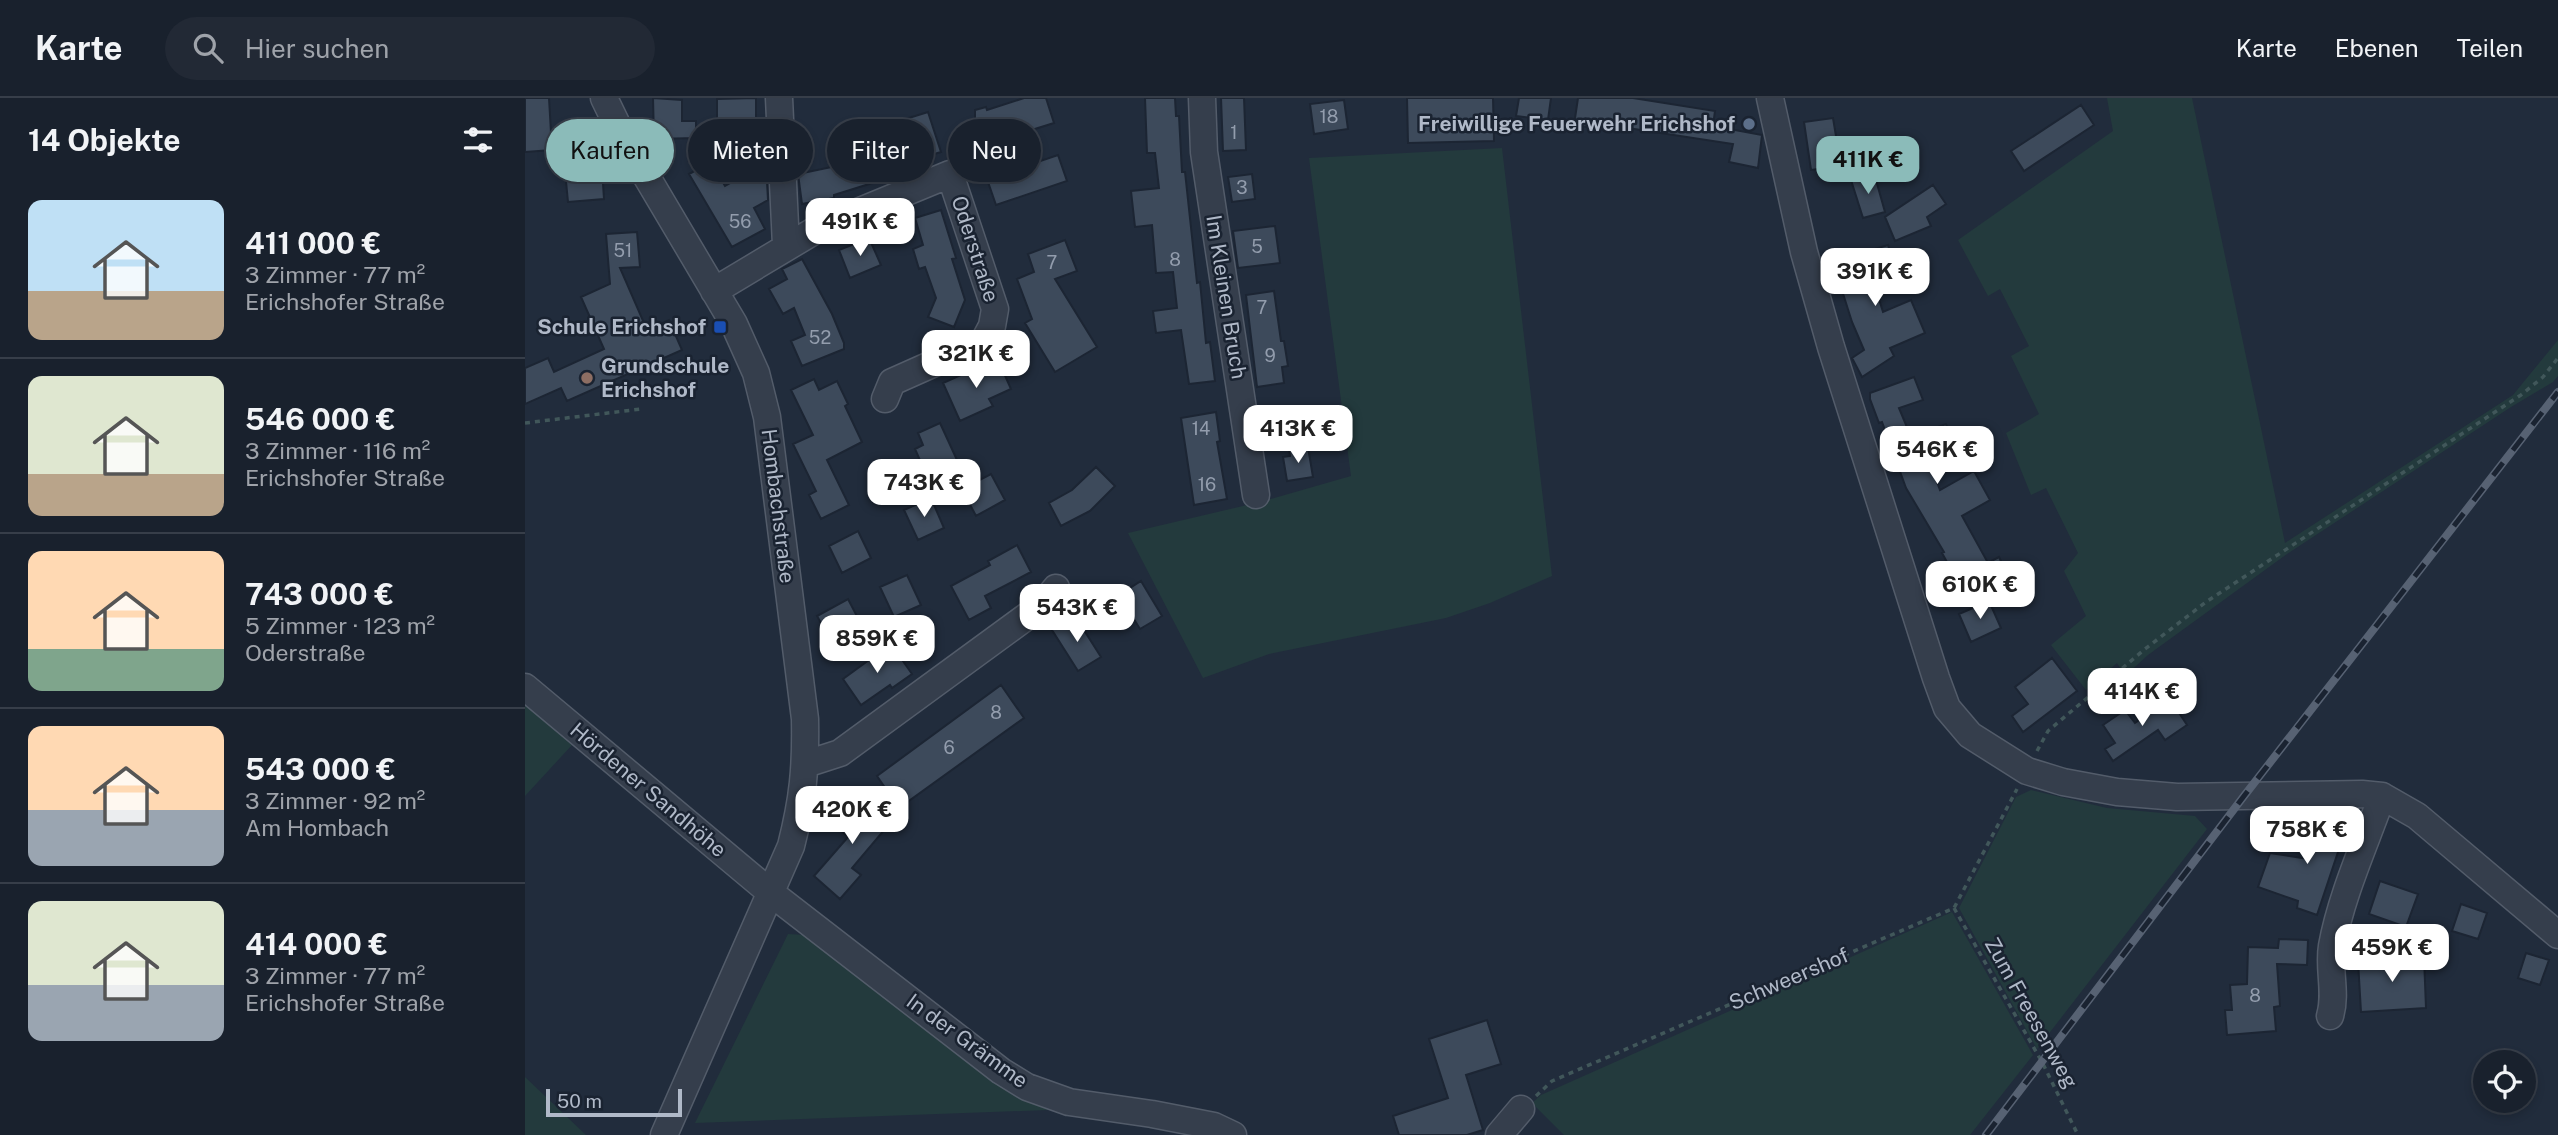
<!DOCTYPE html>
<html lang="de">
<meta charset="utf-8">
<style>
:root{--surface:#19212d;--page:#222935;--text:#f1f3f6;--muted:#9fa3aa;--line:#373e49;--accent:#8bbbb9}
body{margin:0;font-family:"Public Sans",sans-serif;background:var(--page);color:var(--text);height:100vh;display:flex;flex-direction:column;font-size:26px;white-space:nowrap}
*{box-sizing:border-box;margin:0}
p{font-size:23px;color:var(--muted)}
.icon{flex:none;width:38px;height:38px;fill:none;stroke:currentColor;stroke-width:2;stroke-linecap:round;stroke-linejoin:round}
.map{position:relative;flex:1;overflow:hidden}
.drawer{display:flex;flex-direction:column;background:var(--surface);width:525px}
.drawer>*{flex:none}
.hud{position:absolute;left:21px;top:21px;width:665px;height:63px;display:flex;gap:14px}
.fabs{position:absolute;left:1948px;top:952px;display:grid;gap:14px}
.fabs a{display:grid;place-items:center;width:63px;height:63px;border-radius:50%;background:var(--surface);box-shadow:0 4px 10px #0003,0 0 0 2px var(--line);font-size:35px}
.scale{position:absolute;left:21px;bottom:18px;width:136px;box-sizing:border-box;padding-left:7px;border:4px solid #b0b9c8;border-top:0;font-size:19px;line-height:24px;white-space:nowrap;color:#b0b9c8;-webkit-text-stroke:5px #1a2331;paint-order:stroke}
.price{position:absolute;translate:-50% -60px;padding:0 16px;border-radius:14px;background:#fff;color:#222;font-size:23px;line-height:46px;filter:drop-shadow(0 2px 4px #0008)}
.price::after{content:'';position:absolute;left:50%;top:42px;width:21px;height:16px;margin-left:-10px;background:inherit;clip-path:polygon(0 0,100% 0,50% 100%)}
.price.on{background:var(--accent);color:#111}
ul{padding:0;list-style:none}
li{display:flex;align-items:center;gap:21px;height:175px;padding:0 28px}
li+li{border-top:2px solid var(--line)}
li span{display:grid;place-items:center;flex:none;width:196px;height:140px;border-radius:14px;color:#555}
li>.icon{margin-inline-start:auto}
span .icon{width:84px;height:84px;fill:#fffc;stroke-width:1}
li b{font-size:30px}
h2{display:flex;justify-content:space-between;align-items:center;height:84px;padding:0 28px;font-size:30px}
.pill{padding:0 24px;border-radius:32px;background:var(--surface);box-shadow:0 4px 10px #0003,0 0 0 2px var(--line);font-size:24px;line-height:63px}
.pill.on{background:var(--accent);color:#111}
header{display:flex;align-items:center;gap:42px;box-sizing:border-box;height:98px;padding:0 35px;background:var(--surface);border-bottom:2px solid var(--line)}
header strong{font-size:33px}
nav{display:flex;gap:38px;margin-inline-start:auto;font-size:24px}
.search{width:490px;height:63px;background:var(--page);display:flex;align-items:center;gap:18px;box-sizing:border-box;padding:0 24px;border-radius:38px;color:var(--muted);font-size:26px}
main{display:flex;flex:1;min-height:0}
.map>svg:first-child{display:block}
.green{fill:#233a3d}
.building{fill:#3d4a5b;stroke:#1c2533;stroke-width:2}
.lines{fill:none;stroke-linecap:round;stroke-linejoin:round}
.minor-casing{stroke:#535c6a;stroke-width:29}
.path{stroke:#41575a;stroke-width:3.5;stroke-dasharray:5 5;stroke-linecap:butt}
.minor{stroke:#353e4c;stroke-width:26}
.rail-casing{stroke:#576273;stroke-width:8}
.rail{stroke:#1a2331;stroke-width:5;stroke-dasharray:16;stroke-linecap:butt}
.service-dot{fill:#5c6f8a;stroke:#1a2331;stroke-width:2.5}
.transit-dot{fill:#1a4fb4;stroke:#1a2331;stroke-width:2.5}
.education-dot{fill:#8d6e63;stroke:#1a2331;stroke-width:2.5}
.labels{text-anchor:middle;stroke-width:5;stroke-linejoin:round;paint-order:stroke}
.number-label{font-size:18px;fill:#939dad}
.poi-label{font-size:21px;font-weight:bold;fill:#b0b9c8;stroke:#1a2331;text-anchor:end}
.street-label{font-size:21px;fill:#b0b9c8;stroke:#1a2331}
</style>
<header>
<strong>Karte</strong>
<div class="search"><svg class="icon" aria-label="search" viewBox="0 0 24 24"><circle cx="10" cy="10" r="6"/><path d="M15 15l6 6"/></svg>Hier suchen</div>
<nav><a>Karte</a><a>Ebenen</a><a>Teilen</a></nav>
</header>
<main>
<section class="drawer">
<h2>14 Objekte<svg class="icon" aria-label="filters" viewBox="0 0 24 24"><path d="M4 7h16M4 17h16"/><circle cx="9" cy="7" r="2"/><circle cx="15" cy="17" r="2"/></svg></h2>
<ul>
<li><span style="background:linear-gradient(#bfe0f5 65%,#b9a48a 0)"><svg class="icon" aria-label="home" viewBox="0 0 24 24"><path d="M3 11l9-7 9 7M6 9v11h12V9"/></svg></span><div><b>411 000 €</b><p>3 Zimmer · 77 m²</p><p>Erichshofer Straße</p></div></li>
<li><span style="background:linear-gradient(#dfe7d0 70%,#b9a48a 0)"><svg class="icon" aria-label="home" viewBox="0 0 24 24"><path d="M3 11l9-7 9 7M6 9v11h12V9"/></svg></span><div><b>546 000 €</b><p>3 Zimmer · 116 m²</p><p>Erichshofer Straße</p></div></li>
<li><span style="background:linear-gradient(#ffd9b3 70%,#7fa58c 0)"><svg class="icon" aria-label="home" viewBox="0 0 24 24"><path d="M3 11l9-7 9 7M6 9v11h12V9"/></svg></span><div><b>743 000 €</b><p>5 Zimmer · 123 m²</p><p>Oderstraße</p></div></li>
<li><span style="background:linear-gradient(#ffd9b3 60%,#9aa5b1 0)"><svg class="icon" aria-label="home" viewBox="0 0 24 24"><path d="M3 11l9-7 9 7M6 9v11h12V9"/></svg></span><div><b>543 000 €</b><p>3 Zimmer · 92 m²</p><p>Am Hombach</p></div></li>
<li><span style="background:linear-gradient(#dfe7d0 60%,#9aa5b1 0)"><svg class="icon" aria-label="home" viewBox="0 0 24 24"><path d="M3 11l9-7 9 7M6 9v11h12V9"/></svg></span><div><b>414 000 €</b><p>3 Zimmer · 77 m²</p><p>Erichshofer Straße</p></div></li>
</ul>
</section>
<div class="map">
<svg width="2033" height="1037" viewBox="0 0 2033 1037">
<rect width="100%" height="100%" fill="#212c3c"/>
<path class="green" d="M 1582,0 L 1667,0 L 1760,445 L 1988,297 L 2033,242 L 2033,278 L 2028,284 L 1986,309 L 1762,456 L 1623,557 L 1600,578 L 1592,565 L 1561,592 L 1526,547 L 1561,518 L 1539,473 L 1553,455 L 1521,390 L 1506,397 L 1481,335 L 1514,316 L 1486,258 L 1504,248 L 1475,191 L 1463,198 L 1433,142 L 1588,33 Z
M 977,50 L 1027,478 L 965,505 L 921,520 L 744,556 L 678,580 L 603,435 L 735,404 L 826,378 L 784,60 Z
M 0,607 L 47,647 L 0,698 Z
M 1506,692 L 1582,710 L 1670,718 L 1682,731 L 1512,951 L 1434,810 L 1491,699 Z
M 1427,814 L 1508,957 L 1445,1037 L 1039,1037 L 1007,1005 L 1016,997 Z
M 263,836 L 280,837 L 470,985 L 523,1012 L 170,1025 Z
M 0,979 L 61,1037 L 0,1037 Z"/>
<path class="building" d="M 0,0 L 24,0 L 27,52 L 0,54 Z
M 128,0 L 157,2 L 157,23 L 171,23 L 171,40 L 129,41 Z
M 231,0 L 231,25 L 192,26 L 192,1 Z
M 499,0 L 521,0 L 529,25 L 468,44 L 456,41 L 446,24 L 450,22 L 450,12 L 461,9 L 462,12 Z
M 620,0 L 650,0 L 651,18 L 654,18 L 657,74 L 660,74 L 672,185 L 675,184 L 681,245 L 685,244 L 690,283 L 664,286 L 656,232 L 631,235 L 628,213 L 652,210 L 648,174 L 631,175 L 627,127 L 610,129 L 606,93 L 634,90 L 630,55 L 622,55 Z
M 696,0 L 719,0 L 721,52 L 698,53 Z
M 882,0 L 968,0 L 969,43 L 883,45 Z
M 994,0 L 1026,0 L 1023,22 L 991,18 Z
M 1053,0 L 1108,0 L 1190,13 L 1188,28 L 1237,37 L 1233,70 L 1204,64 L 1208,46 L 1063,24 L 1063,29 L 1049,27 Z
M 819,2 L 823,31 L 789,36 L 785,6 Z
M 1556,7 L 1569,27 L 1499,73 L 1486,53 Z
M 403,14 L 416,54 L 383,64 L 371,24 Z
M 1308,20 L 1316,68 L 1286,72 L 1279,24 Z
M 351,52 L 360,81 L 309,97 L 309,100 L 277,106 L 273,76 L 321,66 L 320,62 Z
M 533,57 L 542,83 L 471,107 L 462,81 Z
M 186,64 L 200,88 L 241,65 L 243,102 L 229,110 L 240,131 L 207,149 L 164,76 Z
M 77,70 L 79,101 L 43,104 L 40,73 Z
M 1349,75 L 1360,114 L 1338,120 L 1326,82 Z
M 727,76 L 730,101 L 707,104 L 703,79 Z
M 1408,87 L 1421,106 L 1402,119 L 1406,128 L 1370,143 L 1360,119 Z
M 416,112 L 431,160 L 427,161 L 440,202 L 429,229 L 403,219 L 411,200 L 400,169 L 394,171 L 388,151 L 398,147 L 390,120 Z
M 750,128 L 755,165 L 713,170 L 708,133 Z
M 112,134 L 115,169 L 95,170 L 122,232 L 144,222 L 157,252 L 42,303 L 36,290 L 0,306 L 0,270 L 23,260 L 29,274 L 79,251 L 56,199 L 85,186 L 81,136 Z
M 344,140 L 356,167 L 325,180 L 314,152 Z
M 540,142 L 552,173 L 530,181 L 572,249 L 530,274 L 500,225 L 507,221 L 492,181 L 509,174 L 503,156 Z
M 1363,147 L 1372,175 L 1348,182 L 1358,214 L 1386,202 L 1400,235 L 1365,250 L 1369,258 L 1337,279 L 1327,260 L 1339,252 L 1327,224 L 1308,164 Z
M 277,161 L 307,216 L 319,245 L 319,251 L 277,268 L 266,243 L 280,237 L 269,210 L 258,216 L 244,191 L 262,181 L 257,171 Z
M 749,193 L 756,243 L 759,243 L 763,268 L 757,269 L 759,285 L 732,289 L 721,197 Z
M 474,264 L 486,291 L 464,301 L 468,308 L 435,323 L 418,285 L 458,267 L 459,270 Z
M 1389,279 L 1398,302 L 1374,310 L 1386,339 L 1421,326 L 1429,347 L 1402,357 L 1415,392 L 1449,373 L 1465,402 L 1437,418 L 1463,465 L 1474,459 L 1484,480 L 1451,496 L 1439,469 L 1428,475 L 1417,455 L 1419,454 L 1381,390 L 1357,324 L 1354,325 L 1345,301 L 1345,295 Z
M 289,281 L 294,292 L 312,283 L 323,306 L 320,308 L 337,344 L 302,362 L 324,407 L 296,421 L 284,397 L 291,393 L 268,346 L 288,337 L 266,292 Z
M 691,314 L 695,343 L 692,344 L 702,401 L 669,407 L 656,320 Z
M 415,325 L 432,362 L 401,376 L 390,351 L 398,347 L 393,335 Z
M 783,349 L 788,379 L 762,383 L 758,359 L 765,358 L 764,352 Z
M 571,369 L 590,388 L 565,413 L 536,428 L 524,405 L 547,392 Z
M 466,376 L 480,402 L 451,418 L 437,391 Z
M 406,400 L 419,430 L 393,442 L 379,412 Z
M 333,433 L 346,460 L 317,475 L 304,448 Z
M 492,447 L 506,474 L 460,498 L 466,510 L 444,522 L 426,488 L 465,467 L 463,463 Z
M 382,477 L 396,507 L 369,519 L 355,489 Z
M 616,483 L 637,518 L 615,531 L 594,497 Z
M 323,501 L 336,526 L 306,543 L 292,518 Z
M 1464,503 L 1476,530 L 1446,544 L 1434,516 Z
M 550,518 L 576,559 L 553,573 L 527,532 Z
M 366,546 L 387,576 L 367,590 L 365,587 L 336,607 L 318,581 Z
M 1527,560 L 1552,593 L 1498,634 L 1487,618 L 1503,606 L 1490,589 Z
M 476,587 L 499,620 L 374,710 L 352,678 Z
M 1645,601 L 1662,627 L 1640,642 L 1633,632 L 1588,663 L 1580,651 L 1590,645 L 1578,627 L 1600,612 L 1610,625 Z
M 336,698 L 366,724 L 327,770 L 336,777 L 315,801 L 289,778 L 323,739 L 311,728 Z
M 1792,712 L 1820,716 L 1813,754 L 1792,817 L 1772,810 L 1773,803 L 1733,789 L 1745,755 L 1784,761 Z
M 1855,783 L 1893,796 L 1881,829 L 1844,816 Z
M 1936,806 L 1962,815 L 1953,841 L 1927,833 Z
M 1754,841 L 1783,842 L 1782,867 L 1752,866 L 1755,908 L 1749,909 L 1751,933 L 1702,937 L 1700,912 L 1707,912 L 1705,887 L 1722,886 L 1723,849 L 1753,850 Z
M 2001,855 L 2024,862 L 2015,887 L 1993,880 Z
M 1874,857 L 1899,859 L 1901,910 L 1836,914 L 1833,863 L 1874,861 Z
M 962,922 L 976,966 L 941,977 L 958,1032 L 942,1037 L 874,1037 L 868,1018 L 923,1000 L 904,941 Z"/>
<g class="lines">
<g class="minor-casing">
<path id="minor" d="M 79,0 L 97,37 L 209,226 L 231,275 L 242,319 L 280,621 C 281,670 278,701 266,748 L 139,1037
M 254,0 L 261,148
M 677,0 L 679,54 L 731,397
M 1245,0 L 1279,154 L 1306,249 L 1411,580 L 1422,610 L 1445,637 L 1502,673 L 1538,684 L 1592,694 L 1652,699 L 1837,696 L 1857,698 L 1892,718 L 2033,837
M 189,193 L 294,130 L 425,76 L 470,211 L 467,228 L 459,243 L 367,284 L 360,301
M 0,589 L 246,795 L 476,973 L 502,989 L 544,1004 L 627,1016 L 689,1028 L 708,1037
M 281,666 L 315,655 L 516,508 L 531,490
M 1805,918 C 1812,895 1803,871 1807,848 C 1816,798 1840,746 1857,698
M 974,1037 L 996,1011"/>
</g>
<path class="path" d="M 0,325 L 116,311
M 1512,653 L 1523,633 L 1620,551 L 1681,504 L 1996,297 L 2018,279 L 2033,260
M 1429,810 L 1517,964 L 1553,1037
M 1011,998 L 1027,983 L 1429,810 L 1492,691"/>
<use href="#minor" class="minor"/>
<g class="rail-casing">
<path id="rail" d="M 1461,1037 L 1719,698 L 2033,294"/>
</g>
<use href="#rail" class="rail"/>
</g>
<circle class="service-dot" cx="1224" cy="26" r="7"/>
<rect class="transit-dot" x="188" y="222" width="14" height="14" rx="3.5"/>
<circle class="education-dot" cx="62" cy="280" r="7"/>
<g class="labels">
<g class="number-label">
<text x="804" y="25">18</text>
<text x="709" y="41">1</text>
<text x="717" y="96">3</text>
<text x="215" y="130">56</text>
<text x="732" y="155">5</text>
<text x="98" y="159">51</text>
<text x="650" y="168">8</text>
<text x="527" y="171">7</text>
<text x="737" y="216">7</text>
<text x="295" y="246">52</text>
<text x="745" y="264">9</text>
<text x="676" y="337">14</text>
<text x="682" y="393">16</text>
<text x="471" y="621">8</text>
<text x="424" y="656">6</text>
<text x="1730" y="904">8</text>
</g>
<g class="poi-label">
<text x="1210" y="33">Freiwillige Feuerwehr Erichshof</text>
<text x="181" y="236">Schule Erichshof</text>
<text x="76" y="275" text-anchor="start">Grundschule<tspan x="76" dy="24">Erichshof</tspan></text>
</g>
<g class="street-label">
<text transform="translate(450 151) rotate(72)" y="7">Oderstraße</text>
<text transform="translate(701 199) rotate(81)" y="7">Im Kleinen Bruch</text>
<text transform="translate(253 408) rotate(83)" y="7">Hombachstraße</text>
<text transform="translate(123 692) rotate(40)" y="7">Hördener Sandhöhe</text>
<text transform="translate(1264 881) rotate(-23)" y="7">Schweershof</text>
<text transform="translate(1506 915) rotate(61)" y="7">Zum Freesenweg</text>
<text transform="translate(442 943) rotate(36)" y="7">In der Grämme</text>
</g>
</g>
</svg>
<div class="fabs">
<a><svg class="icon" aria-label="locate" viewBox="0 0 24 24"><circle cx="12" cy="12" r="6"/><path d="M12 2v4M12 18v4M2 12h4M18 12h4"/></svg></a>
</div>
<div class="scale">50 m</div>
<b class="price on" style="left:1343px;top:98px">411K €</b>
<b class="price" style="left:335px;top:160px">491K €</b>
<b class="price" style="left:1350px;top:210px">391K €</b>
<b class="price" style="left:451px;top:292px">321K €</b>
<b class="price" style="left:773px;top:367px">413K €</b>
<b class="price" style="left:1412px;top:388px">546K €</b>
<b class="price" style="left:399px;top:421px">743K €</b>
<b class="price" style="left:1455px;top:523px">610K €</b>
<b class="price" style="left:552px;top:546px">543K €</b>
<b class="price" style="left:352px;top:577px">859K €</b>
<b class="price" style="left:1617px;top:630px">414K €</b>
<b class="price" style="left:327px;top:748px">420K €</b>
<b class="price" style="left:1782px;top:768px">758K €</b>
<b class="price" style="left:1867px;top:886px">459K €</b>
<div class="hud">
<a class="pill on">Kaufen</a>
<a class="pill">Mieten</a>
<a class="pill">Filter</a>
<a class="pill">Neu</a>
</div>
</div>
</main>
